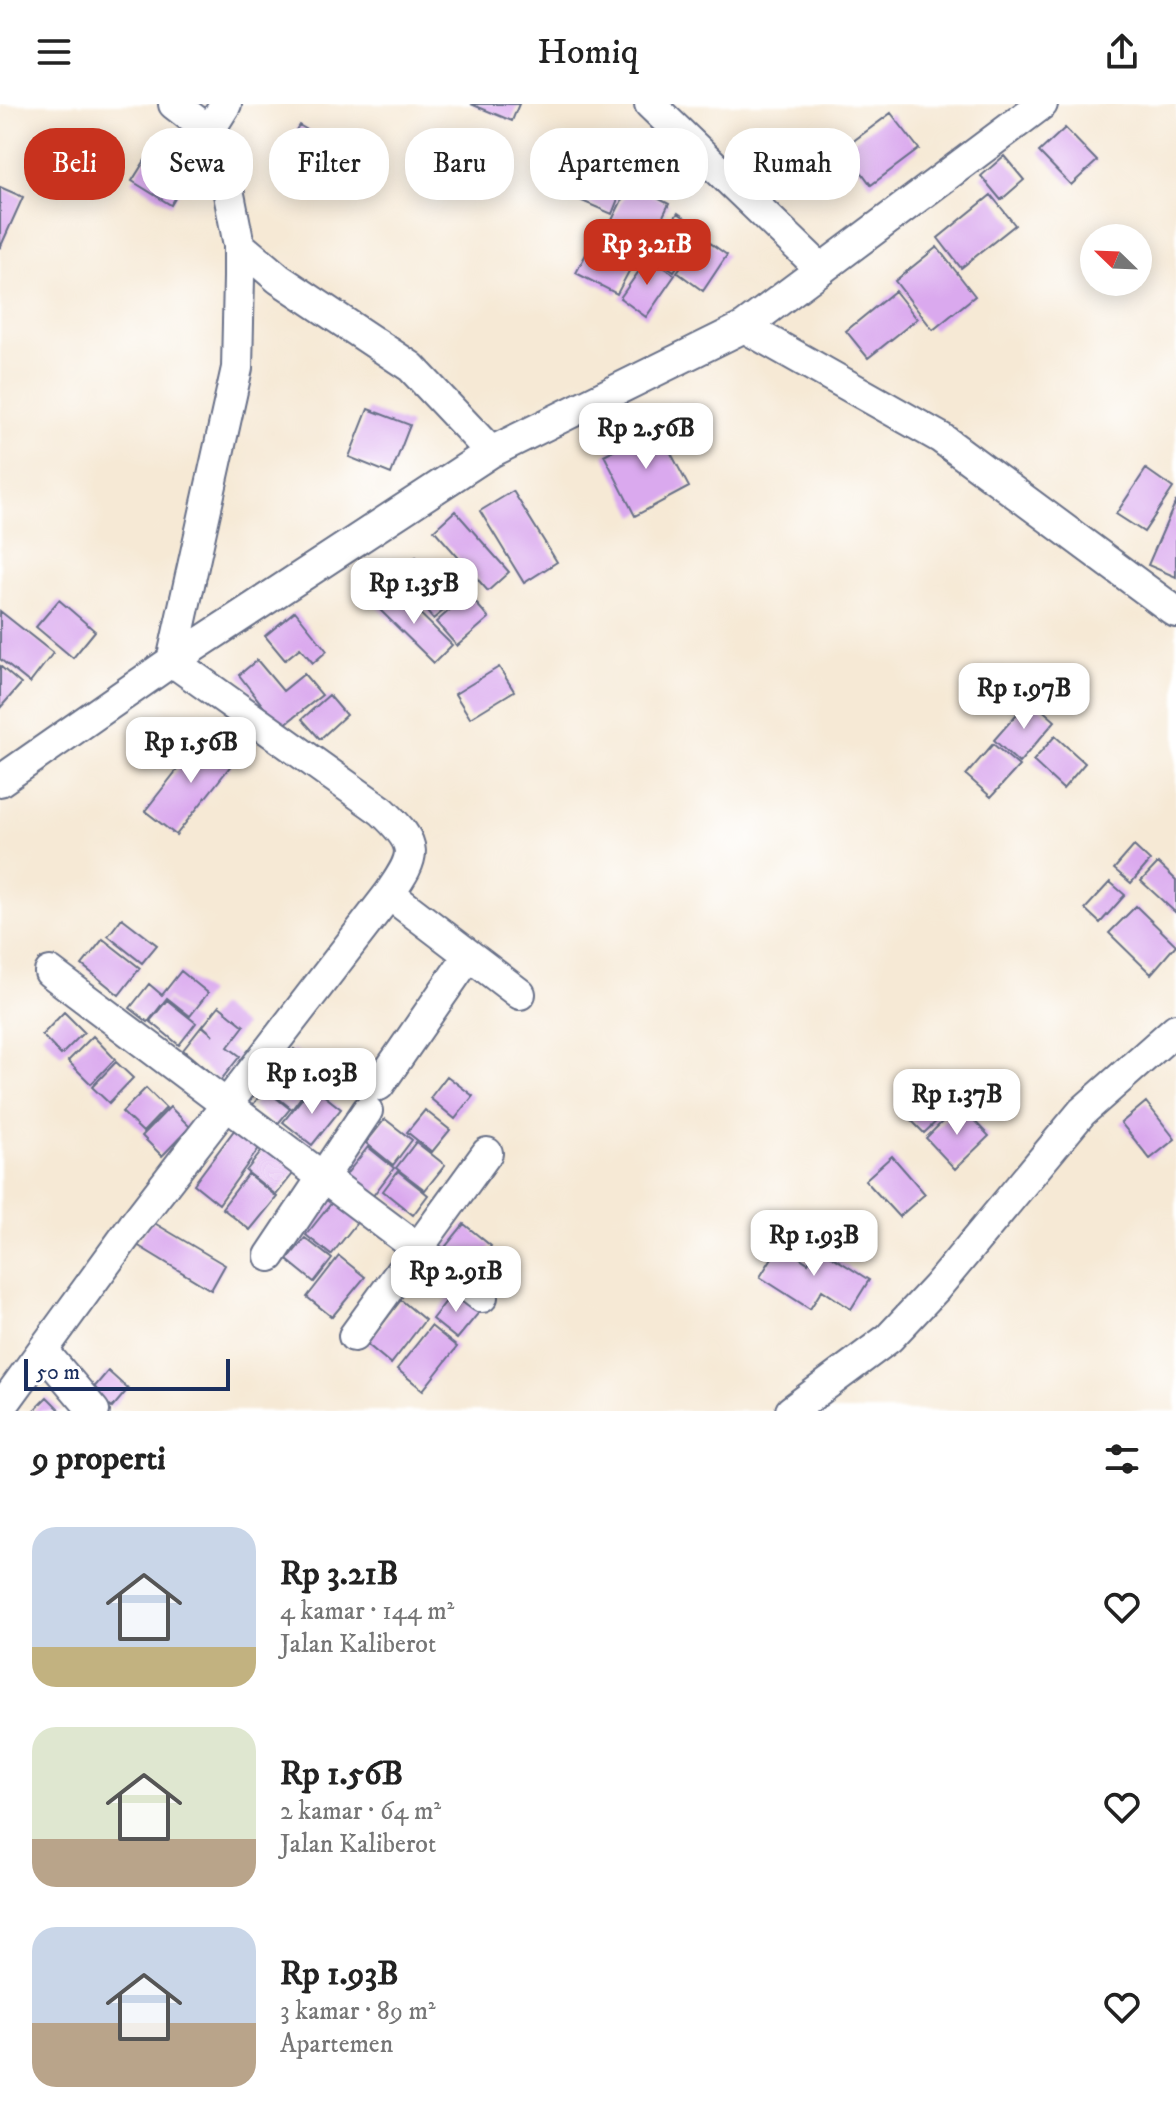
<!DOCTYPE html>
<html lang="id">
<meta charset="utf-8">
<style>
:root{--surface:#fff;--page:#f2f2f2;--text:#222;--muted:#767676;--accent:#c8321e}
body{margin:0;font-family:"IM FELL DW Pica",serif;background:var(--page);color:var(--text);height:100vh;display:flex;flex-direction:column;font-size:30px;white-space:nowrap}
*{box-sizing:border-box;margin:0}
p{font-size:26px;color:var(--muted)}
.icon{flex:none;width:44px;height:44px;fill:none;stroke:currentColor;stroke-width:2;stroke-linecap:round;stroke-linejoin:round}
.map{position:relative;height:1307px;overflow:hidden}
.sheet{display:flex;flex-direction:column;background:var(--surface);flex:1}
.sheet>*{flex:none}
.guide{position:absolute;left:24px;top:24px;width:1128px;height:72px;display:flex;gap:16px}
.needle{width:52px;rotate:293deg}
.buttons{position:absolute;left:1080px;top:120px;display:grid;gap:16px}
.buttons a{display:grid;place-items:center;width:72px;height:72px;border-radius:50%;background:var(--surface);box-shadow:0 4px 20px #0003;font-size:40px}
.scale{position:absolute;left:24px;bottom:20px;width:206px;box-sizing:border-box;padding-left:8px;border:4px solid #1b2f5e;border-top:0;font-size:22px;line-height:28px;white-space:nowrap;color:#1b2f5e;-webkit-text-stroke:6px #fff;paint-order:stroke}
.price{position:absolute;translate:-50% -68px;padding:0 18px;border-radius:16px;background:#fff;color:#222;font-size:26px;line-height:52px;filter:drop-shadow(0 2px 4px #0008)}
.price::after{content:'';position:absolute;left:50%;top:48px;width:24px;height:18px;margin-left:-12px;background:inherit;clip-path:polygon(0 0,100% 0,50% 100%)}
.price.selected{background:var(--accent);color:#fff}
ul{padding:0;list-style:none}
li{display:flex;align-items:center;gap:24px;height:200px;padding:0 32px}
li span{display:grid;place-items:center;flex:none;width:224px;height:160px;border-radius:24px;color:#555}
li>.icon{margin-inline-start:auto}
span .icon{width:96px;height:96px;fill:#fffc;stroke-width:1}
li b{font-size:34px}
h2{display:flex;justify-content:space-between;align-items:center;height:96px;padding:0 32px;font-size:34px}
.chip{padding:0 28px;border-radius:32px;background:var(--surface);box-shadow:0 4px 20px #0003;font-size:28px;line-height:72px}
.chip.selected{background:var(--accent);color:#fff}
header{display:flex;justify-content:space-between;align-items:center;height:104px;padding:0 32px;background:var(--surface);font-size:36px;font-weight:600}
.map>svg:first-child{display:block}
.building{fill:#daa9ee}
.lines{fill:none;stroke-linecap:round;stroke-linejoin:round}
.street-casing{stroke:#687088;stroke-width:34}
.street{stroke:#fff;stroke-width:30}
</style>
<header><svg class="icon" aria-label="menu" viewBox="0 0 24 24"><path d="M4 6h16M4 12h16M4 18h16"/></svg>Homiq<svg class="icon" aria-label="share" viewBox="0 0 24 24"><path d="M12 15V3M7 8l5-5 5 5M5 13v7h14v-7"/></svg></header>
<div class="map">
<svg width="1176" height="1307" viewBox="0 0 1176 1307">
<rect width="100%" height="100%" fill="#fff"/>
<filter id="ink" filterUnits="userSpaceOnUse"><feTurbulence type="fractalNoise" baseFrequency=".0125" numOctaves="2"/><feDisplacementMap in="SourceGraphic" scale="16" xChannelSelector="R" yChannelSelector="G"/><feConvolveMatrix kernelMatrix="1 2 1 2 8 2 1 2 1" color-interpolation-filters="sRGB"/></filter>
<filter id="wash" filterUnits="userSpaceOnUse"><feTurbulence type="fractalNoise" baseFrequency=".006" numOctaves="4" result="noise"/><feDisplacementMap in="SourceGraphic" scale="32" xChannelSelector="R" yChannelSelector="G"/><feGaussianBlur stdDeviation="1.8" result="paint"/><feColorMatrix in="noise" values="0 0 0 0 0 0 0 0 0 0 0 0 0 0 0 0 0 1.4 0 .05"/><feComposite in="paint" operator="in"/></filter>
<g filter="url(#wash)">
<rect width="100%" height="100%" fill="#f6e9d5"/>
<g id="blocks">
<path class="building" d="M 471,0 L 519,0 L 512,17 Z
M 891,9 L 919,45 L 871,81 L 844,44 Z
M 299,21 L 323,35 L 297,77 L 274,63 Z
M 1065,24 L 1097,57 L 1071,81 L 1039,48 Z
M 157,37 L 196,60 L 171,101 L 132,77 Z
M 1004,52 L 1024,76 L 1001,96 L 981,72 Z
M 590,57 L 627,72 L 612,110 L 575,94 Z
M 630,80 L 669,100 L 644,151 L 604,132 Z
M 0,83 L 23,93 L 0,144 Z
M 991,91 L 1015,121 L 961,164 L 938,134 Z
M 678,109 L 702,126 L 674,167 L 649,150 Z
M 595,133 L 636,154 L 617,190 L 576,169 Z
M 702,133 L 727,151 L 703,187 L 677,168 Z
M 937,143 L 975,192 L 933,226 L 895,177 Z
M 649,153 L 675,171 L 646,213 L 620,194 Z
M 895,187 L 917,215 L 868,254 L 846,227 Z
M 368,305 L 410,321 L 391,370 L 349,353 Z
M 657,323 L 689,383 L 635,412 L 604,351 Z
M 1146,365 L 1173,384 L 1144,428 L 1116,410 Z
M 513,387 L 557,458 L 524,479 L 480,407 Z
M 1176,397 L 1176,473 L 1148,461 Z
M 455,407 L 509,468 L 488,487 L 434,426 Z
M 416,453 L 454,498 L 433,515 L 395,470 Z
M 395,485 L 452,541 L 434,559 L 377,503 Z
M 468,490 L 489,514 L 457,542 L 436,518 Z
M 59,496 L 95,527 L 73,554 L 36,523 Z
M 0,507 L 53,549 L 30,579 L 0,555 Z
M 295,507 L 327,547 L 313,559 L 300,544 L 285,556 L 265,532 Z
M 257,556 L 283,587 L 304,570 L 322,591 L 280,624 L 239,571 Z
M 0,562 L 21,580 L 0,604 Z
M 499,563 L 514,587 L 470,614 L 455,590 Z
M 329,591 L 346,611 L 320,635 L 302,615 Z
M 1030,595 L 1055,617 L 1019,659 L 994,636 Z
M 205,630 L 236,655 L 176,731 L 145,707 Z
M 1055,632 L 1085,659 L 1063,685 L 1033,657 Z
M 993,640 L 1019,662 L 991,693 L 966,671 Z
M 1134,742 L 1150,757 L 1131,779 L 1114,765 Z
M 1158,759 L 1176,776 L 1176,809 L 1141,777 Z
M 1110,778 L 1125,791 L 1100,819 L 1085,805 Z
M 1136,802 L 1176,841 L 1151,870 L 1109,829 Z
M 122,814 L 157,841 L 142,859 L 108,832 Z
M 103,835 L 140,864 L 119,891 L 82,861 Z
M 181,867 L 208,889 L 190,912 L 167,894 L 148,918 L 130,904 L 149,880 L 162,891 Z
M 167,896 L 196,919 L 179,941 L 150,917 Z
M 219,902 L 244,922 L 228,943 L 240,952 L 220,977 L 183,946 L 202,922 L 213,931 L 203,922 Z
M 64,908 L 84,928 L 61,951 L 42,931 Z
M 93,932 L 115,955 L 91,980 L 68,957 Z
M 294,945 L 321,967 L 292,1005 L 264,983 Z
M 116,958 L 133,974 L 109,999 L 92,983 Z
M 447,972 L 473,992 L 455,1015 L 430,994 Z
M 944,974 L 962,993 L 924,1029 L 906,1011 Z
M 312,982 L 341,1005 L 312,1041 L 283,1018 Z
M 146,984 L 166,1004 L 143,1028 L 122,1008 Z
M 265,985 L 290,1005 L 276,1022 L 252,1002 Z
M 1146,998 L 1175,1035 L 1150,1055 L 1121,1019 Z
M 959,1001 L 989,1032 L 955,1065 L 926,1034 Z
M 170,1003 L 190,1023 L 162,1052 L 142,1032 Z
M 425,1006 L 450,1026 L 432,1048 L 407,1028 Z
M 385,1015 L 412,1036 L 393,1061 L 366,1039 Z
M 238,1021 L 262,1040 L 219,1100 L 194,1080 Z
M 416,1038 L 445,1061 L 425,1086 L 396,1064 Z
M 266,1042 L 296,1066 L 276,1091 L 246,1067 Z
M 368,1043 L 394,1064 L 372,1093 L 345,1072 Z
M 892,1052 L 925,1090 L 899,1113 L 865,1076 Z
M 398,1067 L 428,1091 L 413,1111 L 383,1087 Z
M 248,1070 L 277,1093 L 250,1126 L 222,1104 Z
M 334,1096 L 359,1116 L 331,1151 L 306,1131 Z
M 151,1117 L 225,1161 L 211,1186 L 137,1141 Z
M 464,1120 L 491,1142 L 469,1170 L 441,1148 Z
M 305,1134 L 332,1155 L 314,1178 L 287,1156 Z
M 780,1141 L 808,1159 L 817,1143 L 869,1176 L 851,1205 L 822,1186 L 810,1205 L 760,1173 Z
M 339,1152 L 365,1173 L 332,1213 L 307,1193 Z
M 455,1186 L 481,1206 L 457,1235 L 432,1215 Z
M 401,1196 L 425,1216 L 391,1260 L 367,1240 Z
M 431,1222 L 457,1243 L 423,1286 L 397,1265 Z
M 108,1267 L 128,1285 L 112,1304 L 92,1286 Z
M 47,1293 L 61,1307 L 33,1307 Z"/>
</g>
</g>
<g filter="url(#ink)">
<use href="#blocks" fill-opacity="0" stroke="#687088" stroke-width="2"/>
<g class="lines">
<g class="street-casing">
<path id="street" d="M 650,0 L 821,165
M 209,27 L 226,0
M 239,141 L 279,175 L 411,263 L 491,348
M 744,223 L 941,334 L 1176,508
M 0,677 L 172,557 L 491,348 L 744,223 L 1042,0
M 389,790 L 520,890
M 50,868 L 482,1193
M 379,981 L 469,851
M 270,1152 L 367,1007
M 354,1232 L 487,1049
M 44,1248 L 94,1307
M 0,1305 L 133,1122 L 389,790 C 417,750 419,742 382,707 L 172,557 L 237,264 L 239,173 L 239,141 L 221,50 L 209,27 L 174,0
M 791,1307 L 889,1234 L 936,1184 L 1082,1008 L 1176,925"/>
</g>
<use href="#street" class="street"/>
</g>
</g>
</svg>
<div class="buttons">
<a><svg class="needle" viewBox="-14 -14 28 28"><path d="M0-13l5 13h-10z" fill="#e53935"/><path d="M0 13l5-13h-10z" fill="#767676"/></svg></a>
</div>
<div class="scale">50 m</div>
<b class="price selected" style="left:647px;top:183px">Rp 3.21B</b>
<b class="price" style="left:646px;top:367px">Rp 2.56B</b>
<b class="price" style="left:414px;top:522px">Rp 1.35B</b>
<b class="price" style="left:1024px;top:627px">Rp 1.97B</b>
<b class="price" style="left:191px;top:681px">Rp 1.56B</b>
<b class="price" style="left:312px;top:1012px">Rp 1.03B</b>
<b class="price" style="left:957px;top:1033px">Rp 1.37B</b>
<b class="price" style="left:814px;top:1174px">Rp 1.93B</b>
<b class="price" style="left:456px;top:1210px">Rp 2.91B</b>
<div class="guide">
<a class="chip selected">Beli</a>
<a class="chip">Sewa</a>
<a class="chip">Filter</a>
<a class="chip">Baru</a>
<a class="chip">Apartemen</a>
<a class="chip">Rumah</a>
</div>
</div>
<section class="sheet">
<h2>9 properti<svg class="icon" aria-label="filters" viewBox="0 0 24 24"><path d="M4 7h16M4 17h16"/><circle cx="9" cy="7" r="2"/><circle cx="15" cy="17" r="2"/></svg></h2>
<ul>
<li><span style="background:linear-gradient(#c9d6e8 75%,#c2b280 0)"><svg class="icon" aria-label="home" viewBox="0 0 24 24"><path d="M3 11l9-7 9 7M6 9v11h12V9"/></svg></span><div><b>Rp 3.21B</b><p>4 kamar · 144 m²</p><p>Jalan Kaliberot</p></div><svg class="icon" aria-label="heart" viewBox="0 0 24 24"><path d="M12 20l-8-8c-3-5 5-10 8-4 3-6 11-1 8 4z"/></svg></li>
<li><span style="background:linear-gradient(#dfe7d0 70%,#b9a48a 0)"><svg class="icon" aria-label="home" viewBox="0 0 24 24"><path d="M3 11l9-7 9 7M6 9v11h12V9"/></svg></span><div><b>Rp 1.56B</b><p>2 kamar · 64 m²</p><p>Jalan Kaliberot</p></div><svg class="icon" aria-label="heart" viewBox="0 0 24 24"><path d="M12 20l-8-8c-3-5 5-10 8-4 3-6 11-1 8 4z"/></svg></li>
<li><span style="background:linear-gradient(#c9d6e8 60%,#b9a48a 0)"><svg class="icon" aria-label="home" viewBox="0 0 24 24"><path d="M3 11l9-7 9 7M6 9v11h12V9"/></svg></span><div><b>Rp 1.93B</b><p>3 kamar · 89 m²</p><p>Apartemen</p></div><svg class="icon" aria-label="heart" viewBox="0 0 24 24"><path d="M12 20l-8-8c-3-5 5-10 8-4 3-6 11-1 8 4z"/></svg></li>
</ul>
</section>
